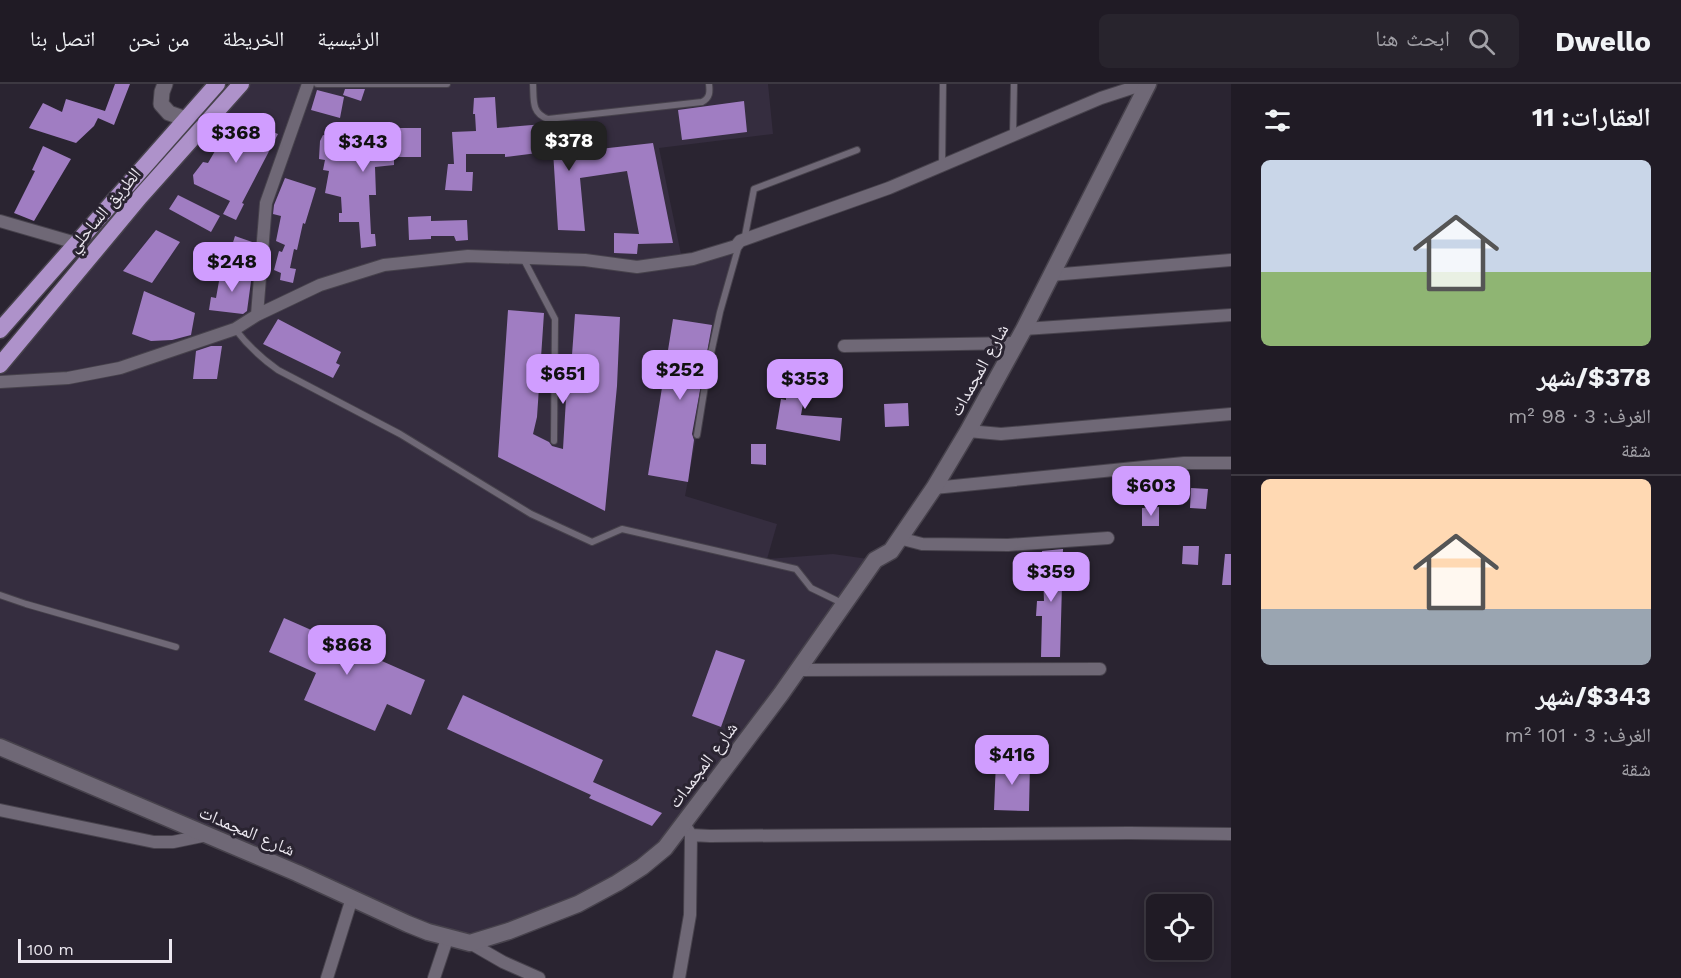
<!DOCTYPE html>
<html lang="ar">
<meta charset="utf-8">
<style>
:root{--surface:#201b25;--page:#28242d;--text:#f1f3f6;--muted:#a2a1a7;--line:#3d3942;--accent:#d09dff}
body{margin:0;font-family:"Work Sans","Noto Naskh Arabic",sans-serif;background:var(--page);color:var(--text);direction:rtl;height:100vh;display:flex;flex-direction:column;font-size:22px;white-space:nowrap}
*{box-sizing:border-box;margin:0}
p{font-size:20px;color:var(--muted)}
.icon{flex:none;width:33px;height:33px;fill:none;stroke:currentColor;stroke-width:2;stroke-linecap:round;stroke-linejoin:round}
.map{position:relative;flex:1;overflow:hidden;direction:ltr}
.panel{display:flex;flex-direction:column;background:var(--surface);width:450px}
.panel>*{flex:none}
.controls{position:absolute;left:1146px;top:810px;display:grid;gap:12px}
.controls a{display:grid;place-items:center;width:66px;height:66px;border-radius:9px;background:var(--surface);box-shadow:0 3px 15px #0003,0 0 0 2px var(--line);font-size:30px}
.scale{position:absolute;left:18px;bottom:15px;width:154px;box-sizing:border-box;padding-left:6px;border:3px solid #ece8f0;border-top:0;font-size:16px;line-height:21px;white-space:nowrap;color:#ece8f0;-webkit-text-stroke:4px #2a2431;paint-order:stroke}
.price{position:absolute;translate:-50% -51px;padding:0 14px;border-radius:12px;background:var(--accent);color:#111;font-size:20px;line-height:39px;filter:drop-shadow(0 2px 3px #0008)}
.price::after{content:'';position:absolute;left:50%;top:36px;width:18px;height:14px;margin-left:-9px;background:inherit;clip-path:polygon(0 0,100% 0,50% 100%)}
.price.on{background:#222;color:#fff}
ul{padding:0;list-style:none}
li{display:grid;align-content:center;gap:12px;height:318px;padding:0 30px}
li+li{border-top:2px solid var(--line)}
li span{display:grid;place-items:center;height:186px;border-radius:9px;color:#555}
li>.icon{margin-inline-start:auto}
span .icon{width:108px;height:108px;fill:#fffc;stroke-width:1}
li b{font-size:26px}
h2{display:flex;justify-content:space-between;align-items:center;height:72px;padding:0 30px;font-size:26px}
header{display:flex;align-items:center;gap:36px;box-sizing:border-box;height:84px;padding:0 30px;background:var(--surface);border-bottom:2px solid var(--line)}
header strong{font-size:28px}
nav{display:flex;gap:33px;margin-inline-start:auto;font-size:21px}
.search{width:420px;height:54px;background:var(--page);display:flex;align-items:center;gap:15px;box-sizing:border-box;padding:0 21px;border-radius:9px;color:var(--muted);font-size:22px}
main{display:flex;flex:1;min-height:0}
.map>svg:first-child{display:block}
.built{fill:#352d3f}
.building{fill:#a07dc2}
.lines{fill:none;stroke-linecap:round;stroke-linejoin:round}
.service-casing{stroke:#47424c;stroke-width:8}
.minor-casing{stroke:#47424c;stroke-width:14}
.tertiary-casing{stroke:#47424c;stroke-width:17}
.secondary-casing{stroke:#47424c;stroke-width:19}
.trunk-casing{stroke:#47424c;stroke-width:19}
.service{stroke:#6f6876;stroke-width:6}
.minor{stroke:#6f6876;stroke-width:12}
.tertiary{stroke:#6f6876;stroke-width:15}
.secondary{stroke:#6f6876;stroke-width:16}
.trunk{stroke:#ae92ca;stroke-width:16}
.labels{text-anchor:middle;stroke-width:6;stroke-linejoin:round;paint-order:stroke}
.street-label{font-size:18px;fill:#ece8f0;stroke:#2a2431}
</style>
<header>
<strong>Dwello</strong>
<div class="search"><svg class="icon" aria-label="search" viewBox="0 0 24 24"><circle cx="10" cy="10" r="6"/><path d="M15 15l6 6"/></svg>ابحث هنا</div>
<nav><a>الرئيسية</a><a>الخريطة</a><a>من نحن</a><a>اتصل بنا</a></nav>
</header>
<main>
<section class="panel">
<h2>العقارات: 11<svg class="icon" aria-label="filters" viewBox="0 0 24 24"><path d="M4 7h16M4 17h16"/><circle cx="9" cy="7" r="2"/><circle cx="15" cy="17" r="2"/></svg></h2>
<ul>
<li><span style="background:linear-gradient(#c9d6e8 60%,#8fb573 0)"><svg class="icon" aria-label="home" viewBox="0 0 24 24"><path d="M3 11l9-7 9 7M6 9v11h12V9"/></svg></span><div><b>$378/شهر</b><p>الغرف: 3 · 98 m²</p><p>شقة</p></div></li>
<li><span style="background:linear-gradient(#ffd9b3 70%,#9aa5b1 0)"><svg class="icon" aria-label="home" viewBox="0 0 24 24"><path d="M3 11l9-7 9 7M6 9v11h12V9"/></svg></span><div><b>$343/شهر</b><p>الغرف: 3 · 101 m²</p><p>شقة</p></div></li>
</ul>
</section>
<div class="map">
<svg width="1231" height="894" viewBox="0 0 1231 894">
<rect width="100%" height="100%" fill="#2a2431"/>
<path class="built" d="M 241,0 L 768,0 L 773,50 L 659,64 L 682,175 L 736,162 L 720,228 L 685,412 L 777,440 L 767,475 L 833,470 L 875,476 L 642,783 L 470,859 L 0,663 L 0,281 Z"/>
<path class="building" d="M 115,0 L 130,0 L 114,41 L 98,34 L 94,42 L 76,59 L 29,44 L 43,19 L 62,28 L 66,15 L 105,27 Z
M 345,5 L 365,5 L 361,17 L 343,11 Z
M 317,6 L 344,13 L 340,34 L 311,26 Z
M 495,13 L 497,44 L 568,38 L 573,68 L 653,59 L 673,159 L 638,160 L 637,170 L 614,169 L 614,149 L 639,150 L 627,87 L 580,94 L 585,147 L 558,146 L 553,67 L 505,73 L 505,70 L 466,70 L 466,88 L 473,88 L 472,107 L 445,106 L 448,80 L 454,80 L 452,48 L 476,47 L 475,30 L 473,30 L 474,14 Z
M 744,17 L 747,48 L 682,56 L 678,26 Z
M 238,34 L 278,50 L 242,119 L 244,120 L 236,136 L 223,130 L 230,117 L 194,100 L 193,91 L 203,78 L 208,79 L 222,55 Z
M 396,44 L 421,44 L 421,73 L 394,73 L 394,81 L 375,83 L 376,111 L 369,111 L 371,150 L 375,150 L 376,162 L 361,164 L 359,138 L 339,138 L 339,129 L 342,129 L 341,113 L 325,109 L 329,87 L 323,86 L 325,76 L 319,75 L 320,57 L 323,51 L 348,56 L 347,61 L 383,57 L 383,52 L 396,54 Z
M 43,62 L 71,75 L 34,137 L 14,129 L 35,87 L 32,86 Z
M 285,94 L 316,104 L 305,140 L 303,139 L 297,166 L 294,165 L 290,184 L 296,185 L 293,199 L 280,196 L 281,189 L 274,186 L 279,167 L 282,168 L 285,161 L 276,157 L 281,132 L 273,130 L 274,121 Z
M 178,111 L 220,132 L 211,148 L 169,125 Z
M 431,132 L 431,137 L 467,136 L 468,156 L 456,157 L 454,152 L 431,152 L 431,155 L 409,156 L 408,133 Z
M 156,146 L 180,158 L 152,199 L 123,187 Z
M 235,152 L 255,159 L 249,178 L 229,171 Z
M 221,186 L 252,190 L 247,227 L 243,230 L 209,226 L 211,213 L 216,214 Z
M 144,207 L 195,229 L 191,251 L 172,256 L 151,257 L 132,250 Z
M 508,226 L 544,229 L 537,333 L 533,350 L 549,358 L 552,362 L 563,365 L 567,298 L 570,298 L 575,230 L 620,233 L 617,302 L 605,427 L 498,373 Z
M 278,235 L 341,268 L 336,279 L 340,281 L 333,294 L 263,260 Z
M 673,235 L 712,241 L 692,350 L 694,356 L 688,398 L 648,391 Z
M 211,262 L 222,262 L 217,295 L 193,295 L 196,267 Z
M 785,288 L 811,288 L 811,298 L 818,298 L 818,314 L 804,314 L 801,331 L 842,334 L 840,357 L 776,345 L 781,315 L 786,316 Z
M 908,319 L 909,342 L 885,343 L 884,320 Z
M 751,360 L 766,360 L 766,381 L 751,380 Z
M 1191,404 L 1208,405 L 1206,425 L 1190,424 Z
M 1159,423 L 1159,442 L 1142,442 L 1142,424 Z
M 1183,462 L 1199,462 L 1198,481 L 1182,480 Z
M 1063,465 L 1060,573 L 1041,573 L 1042,532 L 1036,532 L 1037,517 L 1044,517 L 1042,467 Z
M 1225,470 L 1231,470 L 1231,501 L 1222,501 Z
M 284,534 L 425,596 L 411,631 L 387,620 L 375,647 L 304,616 L 316,589 L 269,568 Z
M 716,566 L 745,576 L 721,643 L 692,632 Z
M 463,611 L 603,676 L 593,698 L 662,729 L 652,742 L 589,714 L 591,711 L 447,645 Z
M 996,677 L 1030,679 L 1029,727 L 994,726 Z"/>
<g class="lines">
<g class="service-casing">
<path id="service" d="M 317,0 L 447,0
M 533,0 C 534,16 531,29 548,35 L 702,18 C 710,14 710,8 709,0
M 1013,50 L 1014,0
M 942,82 L 943,0
M 744,157 L 754,105 L 857,66
M 524,176 L 555,235 L 554,357
M 235,245 C 248,262 261,274 278,286 L 400,350 L 531,430 L 592,458 L 622,445 L 796,485 L 811,504 L 844,520
M 697,351 L 708,283 L 720,228 L 739,161
M 0,511 L 26,520 L 176,563"/>
</g>
<g class="minor-casing">
<path id="minor" d="M 0,137 L 76,159
M 1051,191 L 1231,176
M 257,231 L 266,119 L 308,0
M 1024,245 L 1231,231
M 844,262 L 1016,259
M 0,298 L 68,294 L 120,284 L 235,245 L 257,231 L 320,201 L 384,181 L 468,172 L 585,176 L 637,183 L 693,175 L 736,162 L 740,157 L 889,104 L 1101,14 L 1144,0
M 968,347 L 1001,350 L 1231,330
M 934,404 L 1184,379 L 1231,379
M 899,454 L 922,460 L 1008,461 L 1108,454
M 797,586 L 1100,585
M 0,726 L 154,758 L 173,758 L 207,751
M 684,740 L 691,751 L 710,752 L 1129,749 L 1231,750
M 470,859 L 503,878 L 539,894
M 327,894 L 352,814
M 434,894 L 448,852
M 679,894 L 690,831 L 691,751"/>
</g>
<g class="tertiary-casing">
<path id="tertiary" d="M 165,0 L 162,8 L 161,20 L 169,29 L 186,35"/>
</g>
<g class="secondary-casing">
<path id="secondary" d="M 0,663 L 297,789 L 408,840 L 428,848 L 470,859 L 509,847 L 578,820 L 617,799 L 642,783 L 665,764 L 781,610 L 875,476 L 891,467 L 934,404 L 968,347 L 1024,245 L 1148,0"/>
</g>
<g class="trunk-casing">
<path id="trunk" d="M 0,246 L 217,0
M 0,281 L 140,113 L 241,0"/>
</g>
<use href="#service" class="service"/>
<use href="#minor" class="minor"/>
<use href="#tertiary" class="tertiary"/>
<use href="#secondary" class="secondary"/>
<use href="#trunk" class="trunk"/>
</g>
<g class="labels">
<g class="street-label">
<text transform="translate(104 126) rotate(-50)" y="6">الطريق الساحلي</text>
<text transform="translate(979 286) rotate(-61)" y="6">شارع المجمدات</text>
<text transform="translate(703 681) rotate(-53)" y="6">شارع المجمدات</text>
<text transform="translate(247 747) rotate(23)" y="6">شارع المجمدات</text>
</g>
</g>
</svg>
<div class="controls">
<a><svg class="icon" aria-label="locate" viewBox="0 0 24 24"><circle cx="12" cy="12" r="6"/><path d="M12 2v4M12 18v4M2 12h4M18 12h4"/></svg></a>
</div>
<div class="scale">100 m</div>
<b class="price" style="left:236px;top:80px">$368</b>
<b class="price on" style="left:569px;top:88px">$378</b>
<b class="price" style="left:363px;top:89px">$343</b>
<b class="price" style="left:232px;top:209px">$248</b>
<b class="price" style="left:680px;top:317px">$252</b>
<b class="price" style="left:563px;top:321px">$651</b>
<b class="price" style="left:805px;top:326px">$353</b>
<b class="price" style="left:1151px;top:433px">$603</b>
<b class="price" style="left:1051px;top:519px">$359</b>
<b class="price" style="left:347px;top:592px">$868</b>
<b class="price" style="left:1012px;top:702px">$416</b>
</div>
</main>
